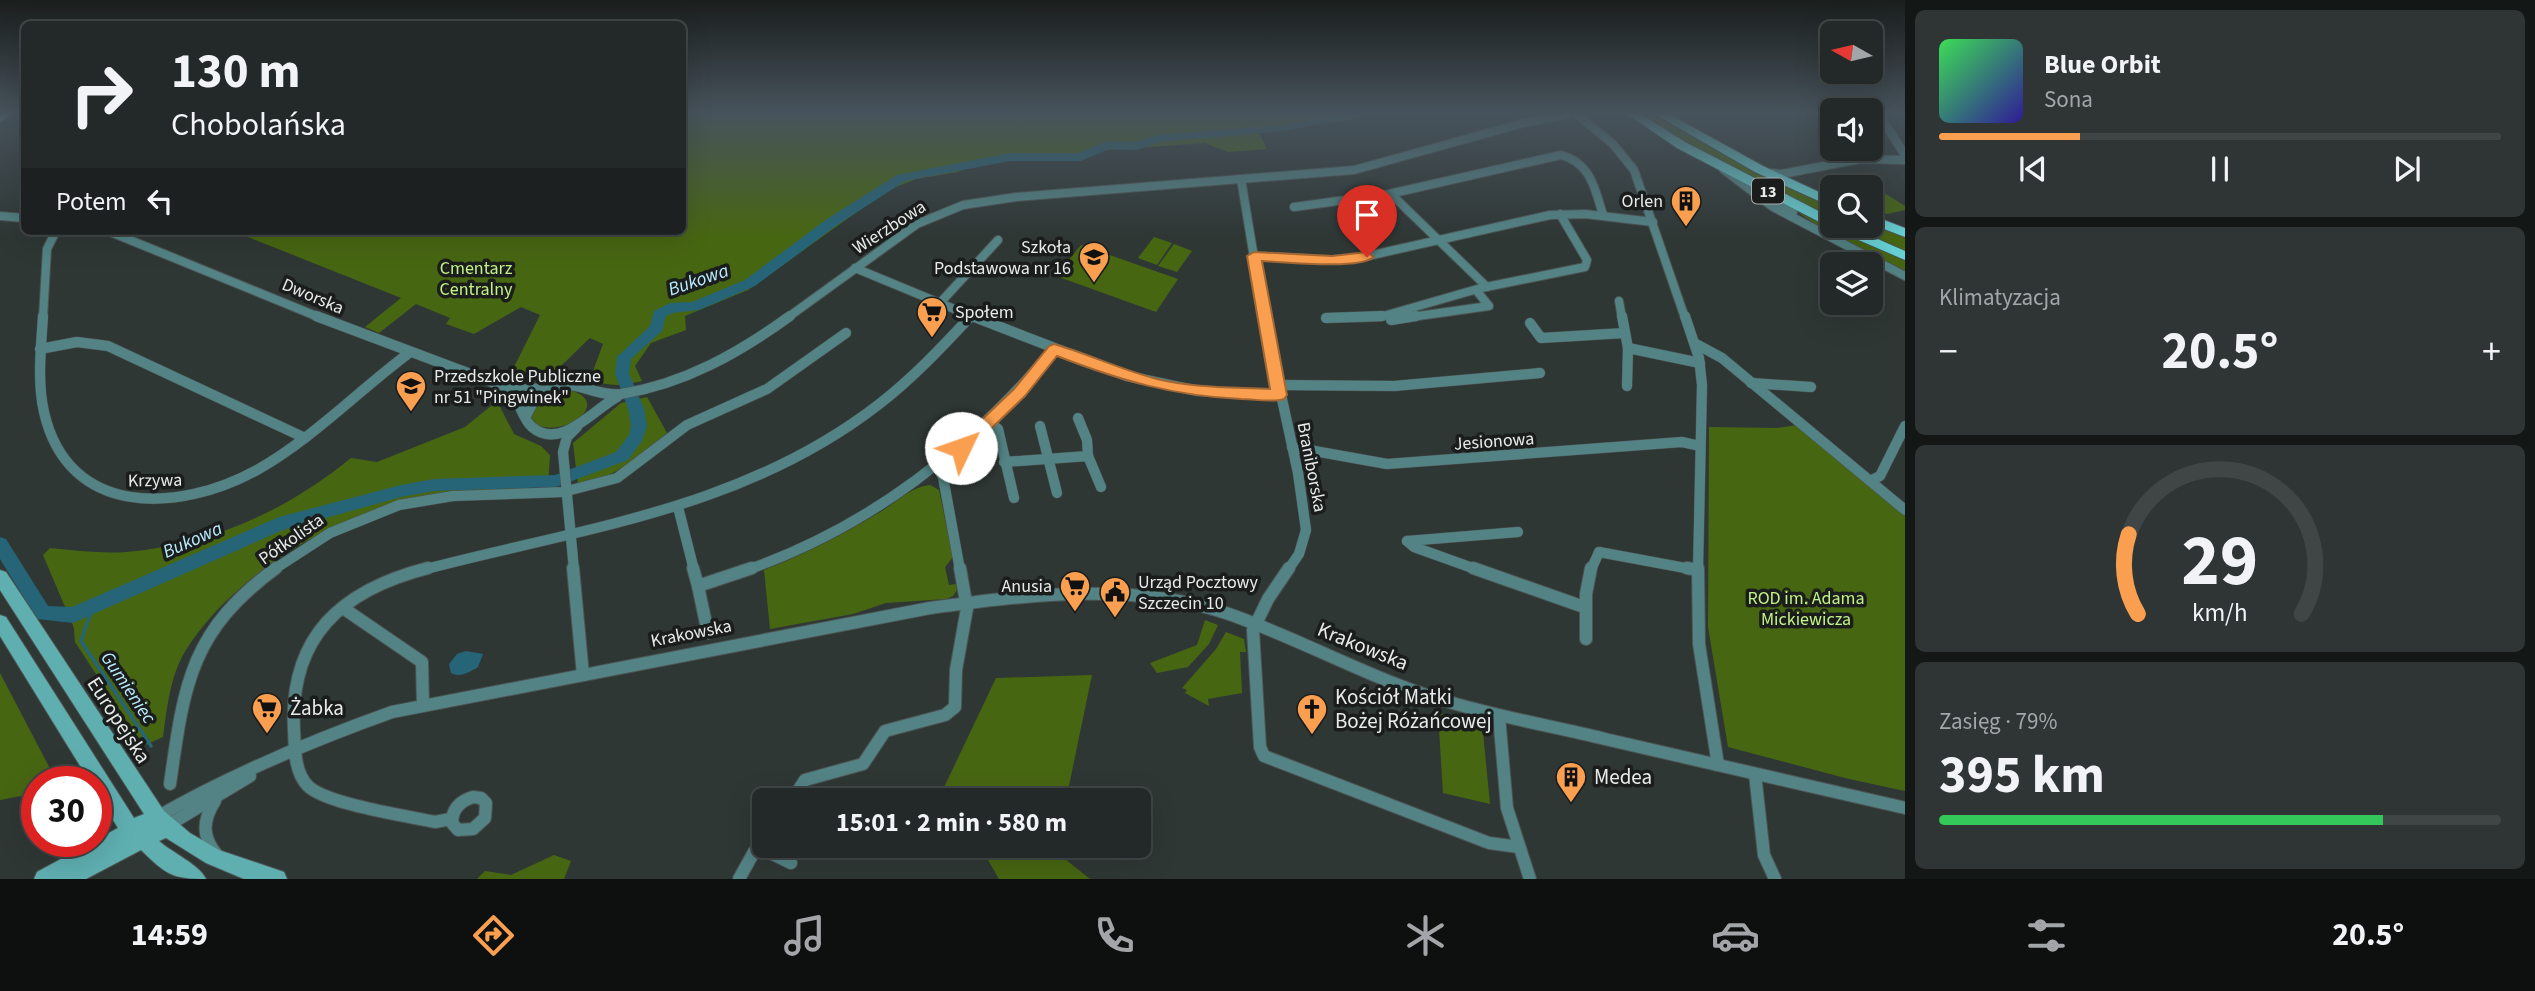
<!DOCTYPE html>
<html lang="pl">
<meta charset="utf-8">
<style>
body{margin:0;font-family:"Source Sans 3",sans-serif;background:#2f3534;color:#f1f3f6;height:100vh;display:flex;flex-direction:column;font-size:26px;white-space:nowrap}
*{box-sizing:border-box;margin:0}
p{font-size:23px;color:#a3a6a8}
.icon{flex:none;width:38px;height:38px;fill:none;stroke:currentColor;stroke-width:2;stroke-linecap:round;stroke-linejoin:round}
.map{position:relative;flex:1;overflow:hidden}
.sheet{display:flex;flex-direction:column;gap:10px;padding:10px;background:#131716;width:630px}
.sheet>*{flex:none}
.hud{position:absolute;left:21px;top:21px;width:665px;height:214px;border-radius:10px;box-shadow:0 7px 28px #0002,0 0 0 2px #404545;background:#232928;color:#f1f3f6;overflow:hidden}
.needle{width:46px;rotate:278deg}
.tools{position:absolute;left:1820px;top:21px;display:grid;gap:14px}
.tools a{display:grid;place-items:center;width:63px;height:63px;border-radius:10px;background:#232928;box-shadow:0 7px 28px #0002,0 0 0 2px #404545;font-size:35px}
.speed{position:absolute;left:21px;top:766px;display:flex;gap:14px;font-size:35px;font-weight:700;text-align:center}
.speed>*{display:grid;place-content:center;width:91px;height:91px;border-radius:50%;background:#232928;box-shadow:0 7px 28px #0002,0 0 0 2px #404545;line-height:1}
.speed .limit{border:10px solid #d22;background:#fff;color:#111}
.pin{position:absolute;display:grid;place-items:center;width:60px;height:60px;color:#fff;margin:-72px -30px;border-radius:50% 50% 50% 0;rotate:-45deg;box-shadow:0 0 7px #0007}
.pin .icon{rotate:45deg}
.me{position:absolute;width:77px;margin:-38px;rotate:48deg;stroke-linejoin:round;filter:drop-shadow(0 0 5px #0008)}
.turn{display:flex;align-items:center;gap:24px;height:147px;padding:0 35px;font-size:32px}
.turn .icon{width:91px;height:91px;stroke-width:2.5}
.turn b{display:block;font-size:49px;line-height:60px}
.then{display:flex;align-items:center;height:66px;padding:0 35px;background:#0003;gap:14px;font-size:26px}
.big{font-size:52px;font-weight:700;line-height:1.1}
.sheet .widget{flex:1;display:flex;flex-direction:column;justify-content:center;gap:10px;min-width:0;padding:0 24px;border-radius:10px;background:#2f3534}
.sheet .dial{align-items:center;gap:0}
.dial svg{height:182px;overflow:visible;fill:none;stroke:#404545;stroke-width:7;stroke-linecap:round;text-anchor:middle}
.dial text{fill:#f1f3f6;stroke:none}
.song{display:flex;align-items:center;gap:21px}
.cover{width:84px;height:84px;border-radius:10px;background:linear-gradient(135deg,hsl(130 70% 55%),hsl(250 70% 35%))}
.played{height:7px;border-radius:4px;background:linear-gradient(90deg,#fa9f4f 25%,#404545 25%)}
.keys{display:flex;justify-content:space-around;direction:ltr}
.heat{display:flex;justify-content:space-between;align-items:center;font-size:38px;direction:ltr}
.charge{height:10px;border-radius:5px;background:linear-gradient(90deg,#34c759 79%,#404545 0)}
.trip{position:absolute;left:752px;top:788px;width:399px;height:70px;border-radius:10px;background:#232928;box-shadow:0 7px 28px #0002,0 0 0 2px #404545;font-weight:700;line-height:70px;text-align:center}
.menu{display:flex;height:112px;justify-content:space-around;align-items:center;background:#0e1010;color:#a3a6a8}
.menu .icon{width:49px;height:49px}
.menu .current{color:#fa9f4f}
.menu b{font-size:32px;color:#f1f3f6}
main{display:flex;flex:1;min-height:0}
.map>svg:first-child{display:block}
.green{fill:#476612}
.water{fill:#266477}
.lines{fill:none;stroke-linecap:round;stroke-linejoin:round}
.stream{stroke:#266477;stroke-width:3.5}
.river{fill:#266477;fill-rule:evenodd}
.street-far2-casing{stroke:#4c5452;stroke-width:10}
.street-far1-casing{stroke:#4c5452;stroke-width:11}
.street-casing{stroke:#4c5452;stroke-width:14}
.secondary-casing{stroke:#4c5452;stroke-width:2}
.primary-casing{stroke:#4c5452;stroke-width:2}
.street-far2{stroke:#538385;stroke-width:8}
.street-far1{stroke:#538385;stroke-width:10}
.street{stroke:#538385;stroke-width:12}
.secondary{fill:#5fafb1;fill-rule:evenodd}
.primary{fill:#67d1d4;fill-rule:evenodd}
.route{fill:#fa9f4f;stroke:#a26733;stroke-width:2}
.labels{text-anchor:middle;stroke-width:7;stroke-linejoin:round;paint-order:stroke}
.shield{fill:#1a1d1c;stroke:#a9adac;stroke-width:2}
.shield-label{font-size:16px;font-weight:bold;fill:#e6ebea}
.poi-label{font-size:18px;fill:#e6ebea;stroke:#1a1d1c;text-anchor:end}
.street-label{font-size:18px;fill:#e6ebea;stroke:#1a1d1c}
.park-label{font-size:18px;fill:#c2f285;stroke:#1a1d1c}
.water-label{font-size:19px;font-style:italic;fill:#b9edff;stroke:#1a1d1c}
.near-street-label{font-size:21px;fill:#e6ebea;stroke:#1a1d1c}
.near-poi-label{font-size:21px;fill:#e6ebea;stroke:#1a1d1c;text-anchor:start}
</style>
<main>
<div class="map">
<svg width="1905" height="879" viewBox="0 0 1905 879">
<rect width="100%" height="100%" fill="#2f3735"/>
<!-- green -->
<g class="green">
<path d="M683 113H1365L1358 119 1259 132 1267 149 1228 152 1205 143 1093 151 1079 156 1058 158 1010 157 976 162 958 172 916 179 886 191 748 290 685 316 686 330 651 343 635 366 642 381C622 386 609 387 590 379L603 344 590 338C565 360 546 391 508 379L540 315 521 307 474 334 446 324 450 318 416 304 379 333 365 327 401 298 233 231H682Z"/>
<path d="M1635 113H1651L1723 154 1832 206V221L1688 147Z"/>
<path d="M1735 177 1830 225 1905 259V273L1835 238 1782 201 1762 194Z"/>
<path d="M1878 189 1905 206V210L1887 214 1871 207V190Z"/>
<path d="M1871 222 1905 236V254L1842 226H1871Z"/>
<path d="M1154 237 1172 243 1157 265 1138 258Z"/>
<path d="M1174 244 1192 251 1177 272 1158 266Z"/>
<path d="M1081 245 1178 279 1156 312 1056 276Z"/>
<path d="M560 388C618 397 570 438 537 425L530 415 534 402Z"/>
<path d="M647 397 667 433C636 458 618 477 578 485L573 443 621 403Z"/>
<path d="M497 401 514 434 541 446 550 455 548 486C501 490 452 490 406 501 326 520 230 579 186 650 170 675 167 709 163 737L143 746 75 642 74 628 43 555 50 548C75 550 101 554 126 552 211 545 286 511 351 458L377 462 465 427Z"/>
<path d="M1798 425 1905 515V791L1849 779 1728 747 1708 627 1709 427 1777 428Z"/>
<path d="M930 485 939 490 953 557 945 567 949 585 956 584 957 590 953 596 946 599 886 603 853 614 770 629 764 570C804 555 845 533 882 511 898 501 911 487 930 485Z"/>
<path d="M1205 620 1218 625 1209 644 1188 667 1157 673 1150 663 1197 645Z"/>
<path d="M1226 632 1244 639 1246 652H1240L1242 693 1208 699 1209 706 1185 693 1187 690 1182 688 1216 649Z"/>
<path d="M0 673 57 782H37V793L0 800Z"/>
<path d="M1092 675 1066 800H938L996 678Z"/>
<path d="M1438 713 1482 722 1490 804 1443 793Z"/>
<path d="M961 845H1056L1055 851 1090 879H999L988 860Z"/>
<path d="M554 855 571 861 564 879H477L485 871 511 875Z"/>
</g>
<!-- water -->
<path class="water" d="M466 651 483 654 478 667C470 672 460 678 451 673L449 664 457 654Z"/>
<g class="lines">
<!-- stream -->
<path class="stream" d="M93 606 81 641 151 746"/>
<!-- river -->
<path class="river" d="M1344 113H1357L1349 119 1284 131 1159 142 1136 150 1109 149 1081 161H1010L905 181 837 225 755 286 699 310 673 313 666 316 662 331 631 359 629 374 644 408 647 426 642 441 628 460 556 487 434 491 401 497 283 530 73 623 37 619 0 559V537L6 539 48 606 72 607 279 517 401 485 434 479 555 475 616 452 629 435 631 426 628 408 615 374 617 357 650 326 654 311 670 303 692 302 745 280 827 219 897 175 1010 153H1079L1107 141 1135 142 1158 135 1284 125Z"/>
<!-- street-far2 casing -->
<g class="street-far2-casing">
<g id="street-far2">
<path d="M1575 113 1613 144 1634 170 1685 318"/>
<path d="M1878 113 1905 155"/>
<path d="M1723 169 1773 207 1905 276"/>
<path d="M1770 173 1782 174 1860 159 1905 160"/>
<path d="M1241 179 1264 318"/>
<path d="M1391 194 1487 287"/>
<path d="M1760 196 1775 200 1793 212"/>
<path d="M1294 207 1389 194 1561 155C1591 163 1595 189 1603 215"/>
<path d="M0 216 24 218"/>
<path d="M108 231 321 318"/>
<path d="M1254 256 1332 260 1359 258 1550 215 1585 214 1653 222"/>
<path d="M855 268 976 318"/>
<path d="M1619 301 1622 318"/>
<path d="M939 304 998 240"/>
<path d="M43 318 47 249 56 231"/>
<path d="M787 318 917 224 963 205 1016 197 1354 170 1520 124 1570 113"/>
<path d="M1326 318 1380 317 1481 288 1585 267 1587 260 1560 214"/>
<path d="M1404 318 1489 306 1476 290"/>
</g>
</g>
<!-- street-far1 casing -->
<g class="street-far1-casing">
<g id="street-far1">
<path d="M43 316C41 348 37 381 44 412 68 518 179 513 257 470 312 439 358 391 409 353"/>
<path d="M316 316 513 390 545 388"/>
<path d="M972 316 1127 376 1198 391 1279 395"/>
<path d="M1264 316 1298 473 1306 530 1299 554 1288 570"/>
<path d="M1622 316 1628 348 1627 386"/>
<path d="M1685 316 1699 358 1702 385 1698 570"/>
<path d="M1326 318 1382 316"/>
<path d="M1391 320 1416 316"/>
<path d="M1530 323 1541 338 1625 333"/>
<path d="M1696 344 1722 358 1905 510"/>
<path d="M1628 348 1700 363"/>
<path d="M40 349 77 342 108 346 305 438"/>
<path d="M1751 383 1811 387"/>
<path d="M1277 385 1394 386 1540 373"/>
<path d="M509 390C520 400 521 417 532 427 560 451 593 410 617 397"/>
<path d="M526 416C533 401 538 393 554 387 575 379 596 397 621 394 684 384 739 353 790 316"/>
<path d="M1078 418 1087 440 1088 456"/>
<path d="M990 423 998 429 1014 498"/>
<path d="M1040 426 1057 493"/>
<path d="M1292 447 1387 464 1682 442 1700 446"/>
<path d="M1004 462 1088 456 1101 487"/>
<path d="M938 468 943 477 960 570"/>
<path d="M1870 481 1880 476 1905 426"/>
<path d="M678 507 694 570"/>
<path d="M1407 541 1414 547 1478 570"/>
<path d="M1407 541 1518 532"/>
<path d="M273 570 330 533 399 505 453 496 563 492 617 478 687 425 767 389 846 333"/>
<path d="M422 570C581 528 742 510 878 405 912 379 941 348 970 317"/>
<path d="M574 570 563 452 567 437 577 427"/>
<path d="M747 570C872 526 969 449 1054 349"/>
<path d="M1591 570 1599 552 1696 570"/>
</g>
</g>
<!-- street casing -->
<g class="street-casing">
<g id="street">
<path d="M428 568C342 590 289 636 294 730 295 748 294 772 308 786 326 804 407 816 435 822L451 819"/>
<path d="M573 568 583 675"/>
<path d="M693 568 698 586"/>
<path d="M1289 568 1268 599 1253 630 1260 747 1264 756 1489 843 1519 847"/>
<path d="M1473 568 1584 607"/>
<path d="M1687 568 1698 570"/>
<path d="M1698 568 1699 644 1718 765"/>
<path d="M343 608 422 662 423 705"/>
<path d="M708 633 698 586 752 568"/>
<path d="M1586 639V594L1591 568"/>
<path d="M1499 716 1507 808 1530 879"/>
<path d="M1755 774 1764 855 1775 879"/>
<path d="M170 784C184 685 190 631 276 568"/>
<path d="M473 797 481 798 486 803 485 818 473 829 458 830 452 823C452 809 460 801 473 797Z"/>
<path d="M792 800 805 780 863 764 885 731 945 715 955 707 956 670 967 608 960 568"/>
<path d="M215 801C202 821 202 837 217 855"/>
<path d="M157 817C232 774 311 741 392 712L930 608C1027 595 1135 581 1229 614 1306 641 1377 683 1456 704 1505 718 1556 727 1605 739 1705 762 1805 785 1905 808"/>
<path d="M167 826 250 776"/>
<path d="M758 847 791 863"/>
<path d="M739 879 754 852 765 840"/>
</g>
</g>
<!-- secondary casing -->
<g class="secondary-casing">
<path id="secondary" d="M0 570 6 572 164 811 190 833 219 850 284 872 287 879H244L206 863 166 838 159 841C171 852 200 865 206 879 171 879 166 874 141 850L86 879H34L37 872 118 828 96 792V782H90L0 636V615L6 617 134 818 144 814 0 590Z"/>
</g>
<!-- primary casing -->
<g class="primary-casing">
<g id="primary">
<path d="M13 113 0 122V113Z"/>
<path d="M1626 113H1639L1685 142 1832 218V226H1848L1905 251V260L1833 229 1677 148Z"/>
<path d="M1653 113H1667L1763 166 1832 198V207L1755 172Z"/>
<path d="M1871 215 1905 228V237L1871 224Z"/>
</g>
</g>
<!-- street-far2 -->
<use href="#street-far2" class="street-far2"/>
<!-- street-far1 -->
<use href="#street-far1" class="street-far1"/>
<!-- street -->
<use href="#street" class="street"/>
<!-- secondary -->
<use href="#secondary" class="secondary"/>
<!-- primary -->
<use href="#primary" class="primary"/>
</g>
<!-- sky -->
<linearGradient id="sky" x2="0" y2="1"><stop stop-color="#1a1e1d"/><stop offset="0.48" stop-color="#47535c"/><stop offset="1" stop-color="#47535c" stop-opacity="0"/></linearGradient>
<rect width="1905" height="236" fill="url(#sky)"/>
<!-- route -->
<path class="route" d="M1254 252 1332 256 1367 252 1374 257C1359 270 1284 262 1262 261L1287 395 1284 399C1271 403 1255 399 1241 399 1173 396 1119 380 1057 356L1025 396 967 452H956L953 448 956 444 1014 389 1049 346 1054 344C1089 354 1121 370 1157 379 1194 388 1233 387 1270 389L1247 256Z"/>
<!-- icons -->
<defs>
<g id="building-pin" transform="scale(1.575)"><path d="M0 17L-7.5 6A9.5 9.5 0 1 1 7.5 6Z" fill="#fa9f4f" stroke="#1a1d1c"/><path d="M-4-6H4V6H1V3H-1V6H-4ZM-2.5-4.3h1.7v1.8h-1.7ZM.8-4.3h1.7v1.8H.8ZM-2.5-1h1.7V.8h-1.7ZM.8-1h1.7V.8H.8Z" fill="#111"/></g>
<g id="school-pin" transform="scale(1.575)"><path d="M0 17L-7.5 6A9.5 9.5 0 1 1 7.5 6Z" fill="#fa9f4f" stroke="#1a1d1c"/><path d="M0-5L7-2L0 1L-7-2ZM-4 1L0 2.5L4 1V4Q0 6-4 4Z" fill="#111"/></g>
<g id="supermarket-pin" transform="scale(1.575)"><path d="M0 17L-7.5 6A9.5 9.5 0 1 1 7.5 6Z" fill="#fa9f4f" stroke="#1a1d1c"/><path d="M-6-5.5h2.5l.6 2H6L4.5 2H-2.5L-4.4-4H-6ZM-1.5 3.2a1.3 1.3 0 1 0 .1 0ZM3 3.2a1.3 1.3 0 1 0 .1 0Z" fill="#111"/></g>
<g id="civic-pin" transform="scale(1.575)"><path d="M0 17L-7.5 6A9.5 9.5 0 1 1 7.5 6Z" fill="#fa9f4f" stroke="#1a1d1c"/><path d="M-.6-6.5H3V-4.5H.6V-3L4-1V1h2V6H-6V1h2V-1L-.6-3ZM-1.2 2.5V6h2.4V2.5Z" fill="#111"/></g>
<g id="church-pin" transform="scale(1.575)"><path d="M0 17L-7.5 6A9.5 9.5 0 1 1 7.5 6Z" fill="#fa9f4f" stroke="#1a1d1c"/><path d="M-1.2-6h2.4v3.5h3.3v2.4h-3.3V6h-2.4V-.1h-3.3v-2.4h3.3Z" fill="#111"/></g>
</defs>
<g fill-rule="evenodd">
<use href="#building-pin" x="1686" y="201"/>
<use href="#school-pin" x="1094" y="257"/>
<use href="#supermarket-pin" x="932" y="312"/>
<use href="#school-pin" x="411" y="386"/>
<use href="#supermarket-pin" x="1075" y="586"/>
<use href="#civic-pin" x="1115" y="592"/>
<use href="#supermarket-pin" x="267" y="708"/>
<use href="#church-pin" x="1312" y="709"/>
<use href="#building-pin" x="1571" y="777"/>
</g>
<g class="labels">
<!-- shield labels -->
<rect class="shield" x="1752" y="178.5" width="32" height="25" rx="5"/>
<g class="shield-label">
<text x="1768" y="197">13</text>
</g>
<!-- poi labels -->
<g class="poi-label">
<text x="1663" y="207">Orlen</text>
<text x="1071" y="253">Szkoła<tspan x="1071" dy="21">Podstawowa nr 16</tspan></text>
<text x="955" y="318" text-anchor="start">Społem</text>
<text x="434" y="382" text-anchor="start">Przedszkole Publiczne<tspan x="434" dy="21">nr 51 "Pingwinek"</tspan></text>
<text x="1138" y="588" text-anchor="start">Urząd Pocztowy<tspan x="1138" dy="21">Szczecin 10</tspan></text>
<text x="1052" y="592">Anusia</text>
</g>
<!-- street labels -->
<g class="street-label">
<text transform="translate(889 227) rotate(-33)" y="6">Wierzbowa</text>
<text transform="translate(313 296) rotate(23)" y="6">Dworska</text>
<text transform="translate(1494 441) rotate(-4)" y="6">Jesionowa</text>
<text transform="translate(1312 467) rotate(79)" y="6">Braniborska</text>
<text transform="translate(155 480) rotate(-1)" y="6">Krzywa</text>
<text transform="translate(291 539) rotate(-35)" y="6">Półkolista</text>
<text transform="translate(691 633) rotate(-11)" y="6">Krakowska</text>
</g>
<!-- park labels -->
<g class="park-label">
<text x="476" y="274">Cmentarz<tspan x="476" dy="21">Centralny</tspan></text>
<text x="1806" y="604">ROD im. Adama<tspan x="1806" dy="21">Mickiewicza</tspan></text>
</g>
<!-- water labels -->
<g class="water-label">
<text transform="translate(698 279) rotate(-19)" y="7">Bukowa</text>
<text transform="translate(192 539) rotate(-24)" y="7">Bukowa</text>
<text transform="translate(129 687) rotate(56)" y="7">Gumieniec</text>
</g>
<!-- near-street labels -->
<g class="near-street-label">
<text transform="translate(1363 646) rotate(22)" y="7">Krakowska</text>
<text transform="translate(119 720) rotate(57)" y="7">Europejska</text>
</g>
<!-- near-poi labels -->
<g class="near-poi-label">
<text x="1335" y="704">Kościół Matki<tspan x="1335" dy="24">Bożej Różańcowej</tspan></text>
<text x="290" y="715">Żabka</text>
<text x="1594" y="784">Medea</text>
</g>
</g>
</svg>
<div class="tools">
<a><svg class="needle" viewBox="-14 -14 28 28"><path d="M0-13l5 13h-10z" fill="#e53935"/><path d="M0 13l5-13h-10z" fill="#a3a6a8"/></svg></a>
<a><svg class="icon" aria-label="sound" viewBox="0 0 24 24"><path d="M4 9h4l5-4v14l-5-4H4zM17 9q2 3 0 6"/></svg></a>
<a><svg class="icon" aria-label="search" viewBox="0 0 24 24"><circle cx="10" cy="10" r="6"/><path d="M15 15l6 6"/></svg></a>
<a><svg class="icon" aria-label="layers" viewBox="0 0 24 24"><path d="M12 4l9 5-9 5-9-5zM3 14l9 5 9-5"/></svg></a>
</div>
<div class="speed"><div class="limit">30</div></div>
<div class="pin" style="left:1367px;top:257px;background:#d93025"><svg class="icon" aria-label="arrive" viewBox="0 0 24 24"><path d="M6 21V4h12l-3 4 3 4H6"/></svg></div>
<svg class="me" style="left:961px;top:448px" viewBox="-20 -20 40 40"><circle r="19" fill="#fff"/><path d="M0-13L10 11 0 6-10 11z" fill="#fa9f4f"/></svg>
<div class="trip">15:01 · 2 min · 580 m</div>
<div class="hud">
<div class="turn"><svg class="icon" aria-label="right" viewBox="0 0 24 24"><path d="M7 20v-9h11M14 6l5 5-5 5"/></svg><div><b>130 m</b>Chobolańska</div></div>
<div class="then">Potem<svg class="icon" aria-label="left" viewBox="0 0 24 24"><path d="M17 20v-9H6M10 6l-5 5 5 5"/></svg></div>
</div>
</div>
<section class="sheet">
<div class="widget">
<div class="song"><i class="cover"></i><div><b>Blue Orbit</b><p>Sona</p></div></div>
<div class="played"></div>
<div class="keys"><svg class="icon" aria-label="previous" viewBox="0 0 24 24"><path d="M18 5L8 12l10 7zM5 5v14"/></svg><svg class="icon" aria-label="pause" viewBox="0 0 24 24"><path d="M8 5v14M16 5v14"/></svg><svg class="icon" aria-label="next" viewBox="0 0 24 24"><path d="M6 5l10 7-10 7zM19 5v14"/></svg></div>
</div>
<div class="widget"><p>Klimatyzacja</p>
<div class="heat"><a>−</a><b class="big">20.5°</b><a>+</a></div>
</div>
<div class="widget dial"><svg viewBox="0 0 100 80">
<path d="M14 69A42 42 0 1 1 86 69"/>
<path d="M14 69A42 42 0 0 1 10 34" stroke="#fa9f4f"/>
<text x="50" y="56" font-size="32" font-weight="700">29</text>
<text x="50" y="72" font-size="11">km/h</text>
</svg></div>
<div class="widget"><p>Zasięg · 79%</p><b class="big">395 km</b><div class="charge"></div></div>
</section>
</main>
<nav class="menu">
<b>14:59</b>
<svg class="icon current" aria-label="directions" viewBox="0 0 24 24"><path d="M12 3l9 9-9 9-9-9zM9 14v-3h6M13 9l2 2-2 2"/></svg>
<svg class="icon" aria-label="music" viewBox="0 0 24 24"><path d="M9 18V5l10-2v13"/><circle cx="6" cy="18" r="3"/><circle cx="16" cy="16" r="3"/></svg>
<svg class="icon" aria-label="phone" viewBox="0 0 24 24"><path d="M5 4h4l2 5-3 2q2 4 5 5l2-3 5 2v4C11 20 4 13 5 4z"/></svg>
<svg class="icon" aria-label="climate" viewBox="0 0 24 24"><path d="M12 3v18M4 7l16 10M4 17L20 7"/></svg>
<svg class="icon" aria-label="car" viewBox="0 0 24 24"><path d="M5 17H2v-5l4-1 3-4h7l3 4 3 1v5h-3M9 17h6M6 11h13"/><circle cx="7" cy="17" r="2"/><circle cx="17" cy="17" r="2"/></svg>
<svg class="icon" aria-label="filters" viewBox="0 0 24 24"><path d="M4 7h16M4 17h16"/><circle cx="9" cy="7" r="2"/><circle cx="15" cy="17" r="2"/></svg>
<b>20.5°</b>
</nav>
